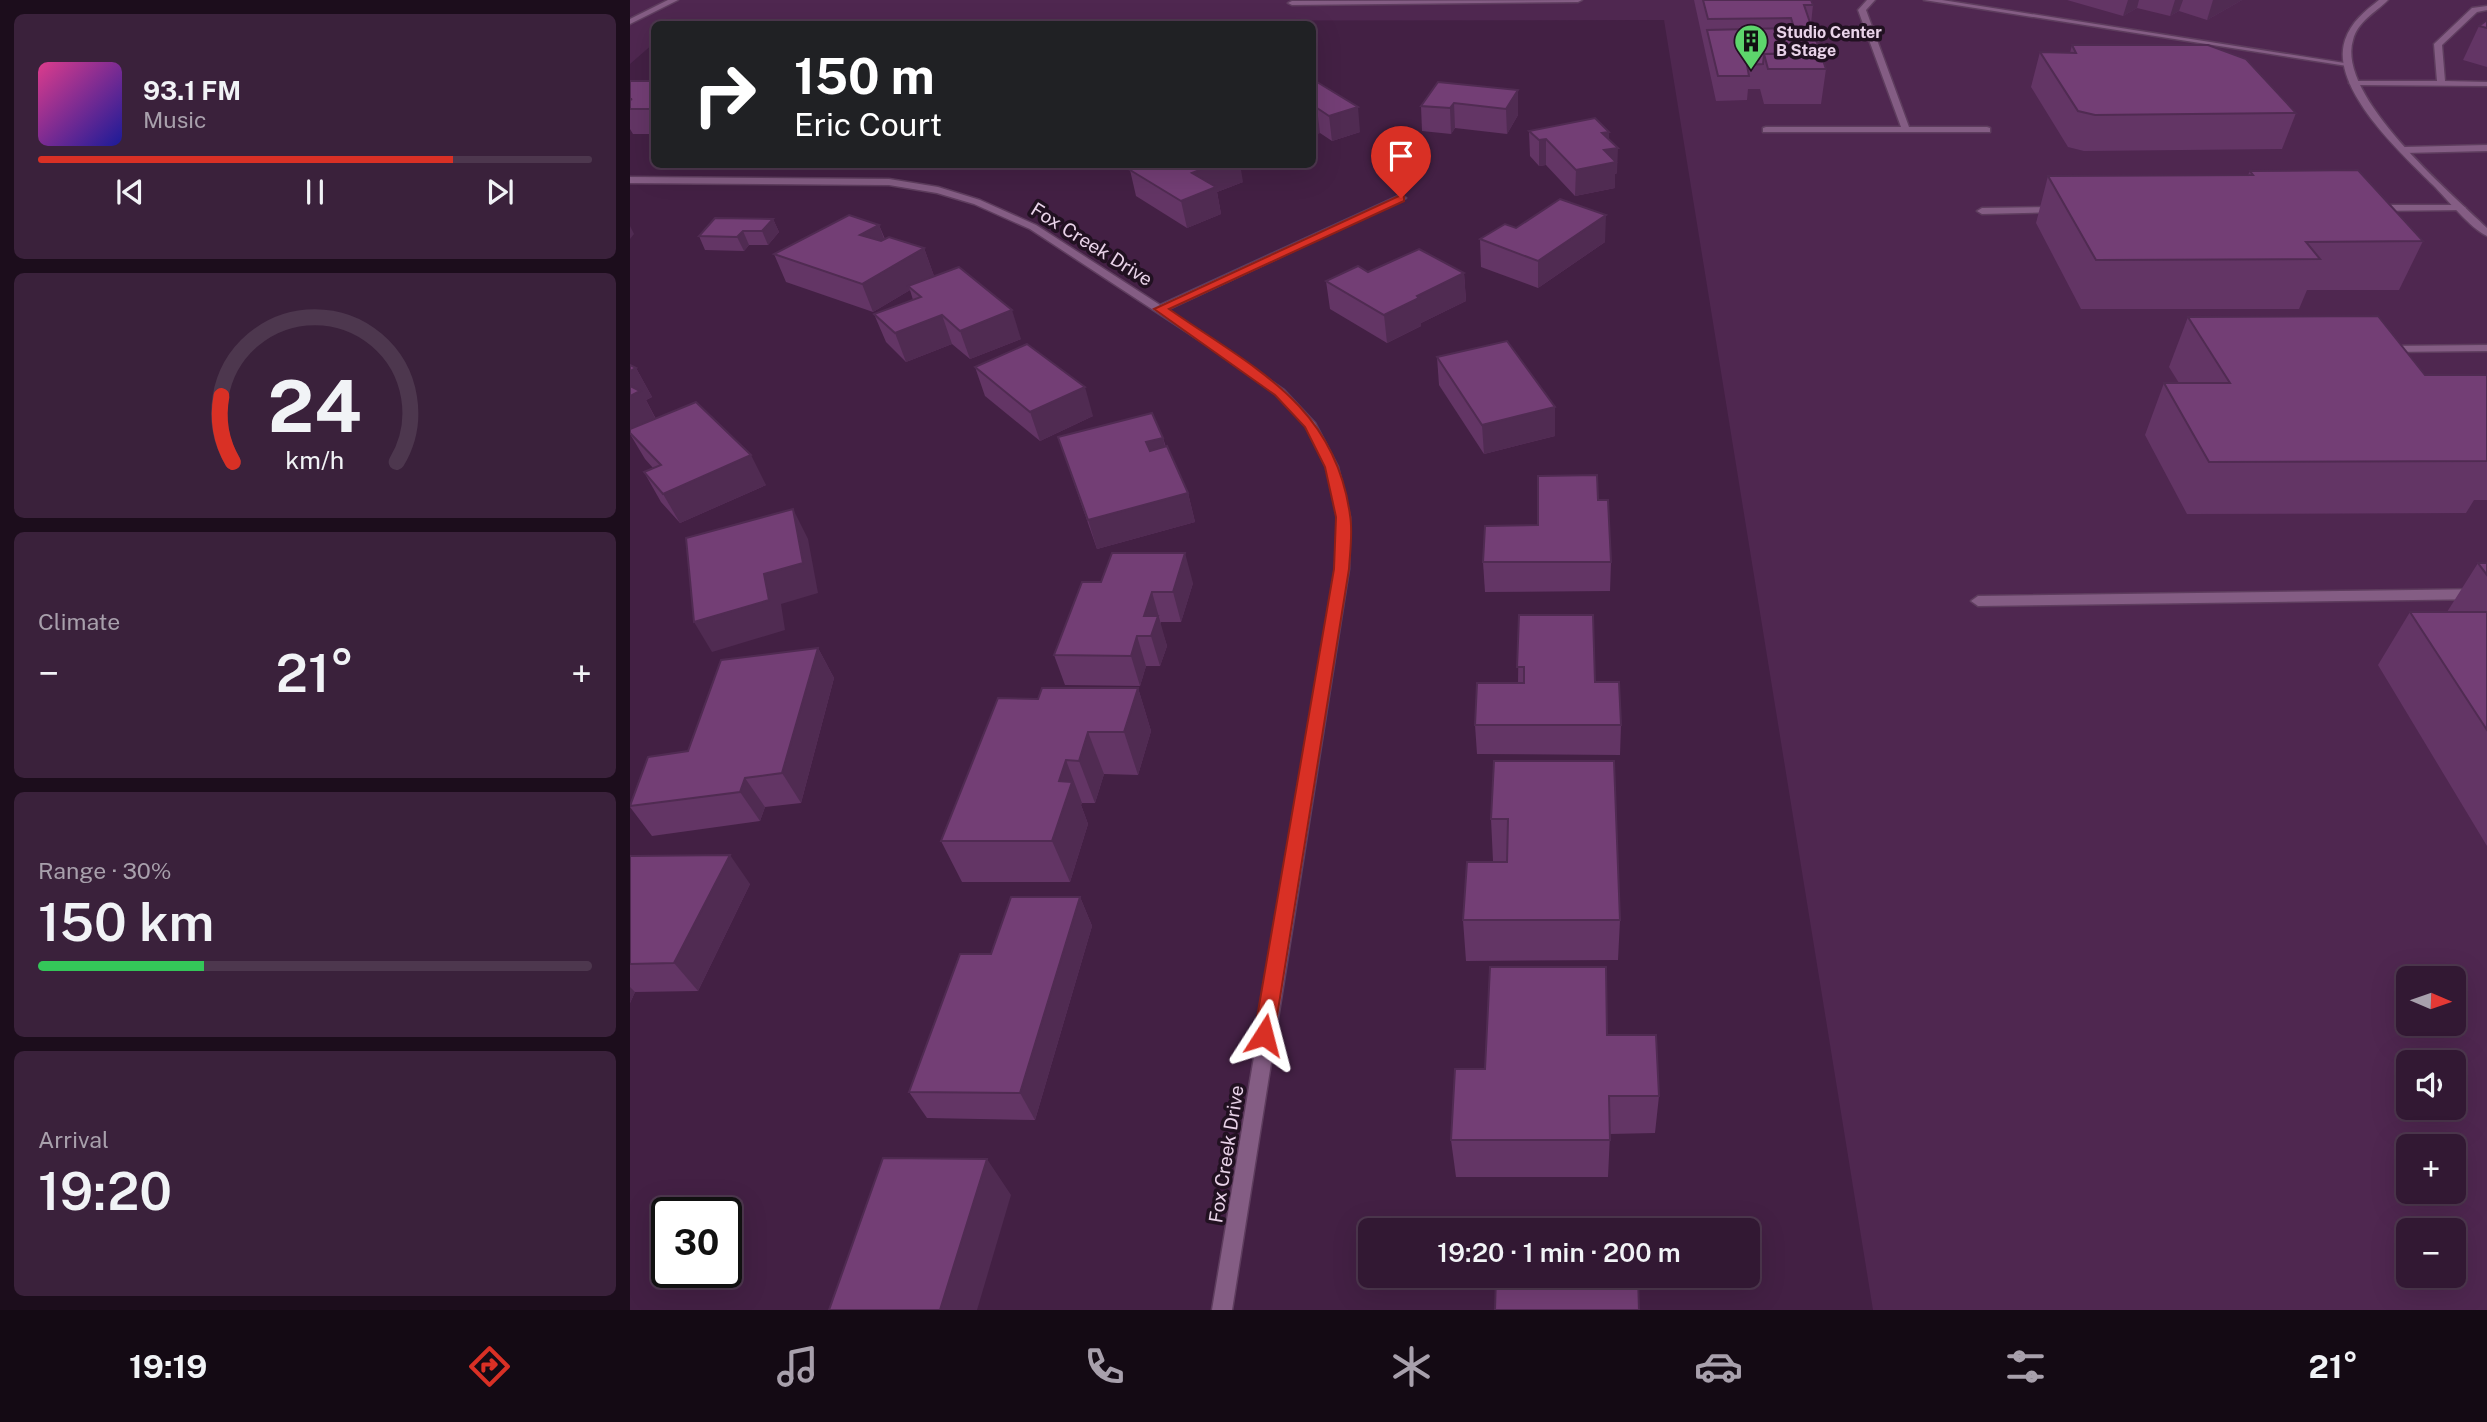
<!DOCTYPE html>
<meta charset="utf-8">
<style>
body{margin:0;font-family:"Public Sans",sans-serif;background:#3a213b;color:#f1f3f6;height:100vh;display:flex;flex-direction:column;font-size:26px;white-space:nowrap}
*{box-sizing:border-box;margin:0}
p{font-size:23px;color:#a8a0ac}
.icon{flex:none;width:38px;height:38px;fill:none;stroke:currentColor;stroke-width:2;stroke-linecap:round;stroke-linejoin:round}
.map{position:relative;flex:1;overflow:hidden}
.drawer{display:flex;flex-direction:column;gap:14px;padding:14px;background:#1c0d1c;width:630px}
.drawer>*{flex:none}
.banner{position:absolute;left:21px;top:21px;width:665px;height:147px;border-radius:10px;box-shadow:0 7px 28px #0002,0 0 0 2px #4d374e;background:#202124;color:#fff;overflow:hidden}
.needle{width:46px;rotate:92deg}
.fabs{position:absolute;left:1766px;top:966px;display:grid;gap:14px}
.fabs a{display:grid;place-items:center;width:70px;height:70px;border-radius:10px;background:#321833;box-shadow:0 7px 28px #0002,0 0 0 2px #4d374e;font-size:35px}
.speed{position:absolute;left:21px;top:1197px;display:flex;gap:14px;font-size:35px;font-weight:700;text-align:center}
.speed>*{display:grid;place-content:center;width:91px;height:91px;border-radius:50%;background:#321833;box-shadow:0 7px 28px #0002,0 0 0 2px #4d374e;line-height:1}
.speed .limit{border:4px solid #111;border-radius:10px;background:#fff;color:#111}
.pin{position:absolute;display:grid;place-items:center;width:60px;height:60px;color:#fff;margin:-72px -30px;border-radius:50% 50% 50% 0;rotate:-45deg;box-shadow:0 0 7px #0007}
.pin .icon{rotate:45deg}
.me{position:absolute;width:77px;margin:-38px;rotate:9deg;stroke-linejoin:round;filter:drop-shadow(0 0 5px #0008)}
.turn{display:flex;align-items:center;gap:24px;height:147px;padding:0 28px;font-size:32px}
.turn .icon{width:91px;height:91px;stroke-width:2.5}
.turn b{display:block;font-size:49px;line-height:60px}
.big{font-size:52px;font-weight:600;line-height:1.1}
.drawer .card{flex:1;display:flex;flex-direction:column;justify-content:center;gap:10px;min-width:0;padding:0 24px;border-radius:10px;background:#3a213b}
.drawer .dial{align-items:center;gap:0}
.dial svg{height:182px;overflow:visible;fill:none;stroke:#4d374e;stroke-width:7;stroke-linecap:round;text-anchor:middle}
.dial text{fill:#f1f3f6;stroke:none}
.song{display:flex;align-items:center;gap:21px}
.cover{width:84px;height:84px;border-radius:10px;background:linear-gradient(135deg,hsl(330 70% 55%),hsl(240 70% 35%))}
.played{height:7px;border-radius:4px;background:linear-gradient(90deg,#d93025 75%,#4d374e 75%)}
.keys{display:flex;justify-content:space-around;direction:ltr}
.heat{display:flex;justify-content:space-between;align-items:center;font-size:38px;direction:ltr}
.charge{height:10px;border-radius:5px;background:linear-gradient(90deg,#34c759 30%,#4d374e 0)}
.trip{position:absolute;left:728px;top:1218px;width:402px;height:70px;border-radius:10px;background:#321833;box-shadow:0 7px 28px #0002,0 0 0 2px #4d374e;font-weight:600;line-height:70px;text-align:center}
.tabs{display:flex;height:112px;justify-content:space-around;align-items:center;background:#140a14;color:#a8a0ac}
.tabs .icon{width:49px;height:49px}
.tabs .active{color:#d93025}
.tabs b{font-size:32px;color:#f1f3f6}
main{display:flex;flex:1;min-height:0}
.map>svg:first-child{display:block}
.built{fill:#4f2750;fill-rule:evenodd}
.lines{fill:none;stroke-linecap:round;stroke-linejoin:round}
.lane-casing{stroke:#5e3d5e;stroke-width:3}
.street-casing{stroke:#5e3d5e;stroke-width:3}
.lane{fill:#845d84;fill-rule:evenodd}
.street{fill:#845d84;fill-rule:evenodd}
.wall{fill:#633565}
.shaded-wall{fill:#502b52}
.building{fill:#733e75;stroke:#502b52;stroke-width:2}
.route{fill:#d93025;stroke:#8d1f18;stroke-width:2}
.labels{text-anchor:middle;stroke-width:7;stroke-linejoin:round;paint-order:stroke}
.far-poi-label{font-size:16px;font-weight:bold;fill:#e9d3e9;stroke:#211121;text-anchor:start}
.street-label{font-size:19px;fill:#e9d3e9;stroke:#211121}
</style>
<main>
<section class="drawer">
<div class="card">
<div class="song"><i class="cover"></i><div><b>93.1 FM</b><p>Music</p></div></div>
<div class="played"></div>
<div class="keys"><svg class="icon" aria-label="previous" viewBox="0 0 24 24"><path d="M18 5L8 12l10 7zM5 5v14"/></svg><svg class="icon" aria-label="pause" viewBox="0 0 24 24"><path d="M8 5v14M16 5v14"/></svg><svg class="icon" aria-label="next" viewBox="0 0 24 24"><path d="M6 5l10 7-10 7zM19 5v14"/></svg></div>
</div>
<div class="card dial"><svg viewBox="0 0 100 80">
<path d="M14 69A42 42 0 1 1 86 69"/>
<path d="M14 69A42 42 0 0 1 9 40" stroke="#d93025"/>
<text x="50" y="56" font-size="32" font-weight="700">24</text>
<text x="50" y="72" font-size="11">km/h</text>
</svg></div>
<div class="card"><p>Climate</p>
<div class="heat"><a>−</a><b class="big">21°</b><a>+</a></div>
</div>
<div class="card"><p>Range · 30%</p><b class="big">150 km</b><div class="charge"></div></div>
<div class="card"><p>Arrival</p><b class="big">19:20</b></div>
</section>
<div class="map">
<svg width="1857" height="1310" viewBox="0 0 1857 1310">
<rect width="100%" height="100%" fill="#432044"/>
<!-- built -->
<path class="built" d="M0 0H1857V1310H1243L1034 20 51 21 47 24H24V43L0 64ZM1778 978H1824V1024H1778ZM1778 1062H1824V1108H1778ZM1778 1146H1824V1192H1778ZM1778 1230H1824V1276H1778Z"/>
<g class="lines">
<!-- lane casing -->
<g class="lane-casing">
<g id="lane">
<path d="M38 0H48L0 24V19Z"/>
<path d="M952 0 948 2 662 5 658 3 662 1Z"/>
<path d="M1237 0H1245L1236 10 1279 127H1357L1360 128V132H1133V128L1136 127H1271L1228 10Z"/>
<path d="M1294 0H1312L1721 64 1717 66Z"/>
<path d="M1857 6V10L1847 12 1812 45 1815 81 1857 82V86L1723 85 1719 83 1723 81H1807L1804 44 1842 8Z"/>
<path d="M1857 145V151L1774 153 1770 150 1774 147Z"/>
<path d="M1831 205 1836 208 1834 210 1745 211 1740 208 1745 205Z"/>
<path d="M1427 207 1432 210 1430 212 1352 214 1347 211 1352 208Z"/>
<path d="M1857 345V351L1757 352 1752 349 1757 346Z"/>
<path d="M1857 589V599L1348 606 1341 601 1348 596Z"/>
</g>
</g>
<!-- street casing -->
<g class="street-casing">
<g id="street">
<path d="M1749 0H1758C1745 13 1728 21 1723 40 1706 96 1820 192 1857 228V236C1840 228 1817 199 1803 185 1772 154 1699 88 1715 40 1721 22 1735 11 1749 0Z"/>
<path d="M0 177 259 179 308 187 350 200 406 225 530 305 768 196 776 198 537 310 654 390 685 423 708 467 720 517 719 569 602 1310H582L705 569 708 517 696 467 676 426 646 394 595 357 400 229 344 204 307 193 259 185 0 183Z"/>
</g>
</g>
<!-- lane -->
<use href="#lane" class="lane"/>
<!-- street -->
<use href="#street" class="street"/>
</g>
<!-- wall -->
<g class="wall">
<path d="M1064 0H1181L1183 5 1181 24 1196 69 1191 104H1134L1130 89H1118L1117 100 1086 101Z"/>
<path d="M1437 0H1612L1577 20 1549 11 1540 16 1507 8 1493 16Z"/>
<path d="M1857 20V67L1833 60 1849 26Z"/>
<path d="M1442 45 1666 113 1652 149 1454 151 1438 147 1401 87 1410 52 1440 53Z"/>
<path d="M0 81H24V134H3L0 129Z"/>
<path d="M682 83 730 132 702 141 690 133 682 135Z"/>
<path d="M888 90V115L877 134 825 128 821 134 792 131 791 106Z"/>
<path d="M899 131 979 139 987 173 985 174V188L945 196 916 165 909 166 900 156Z"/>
<path d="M500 170 613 182 587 192 591 214 557 228 506 196Z"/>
<path d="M1620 171 1793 241 1769 290H1677L1669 309H1451L1406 223 1418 176 1618 175Z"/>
<path d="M143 219 149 232 138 245H119L114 251 75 250 69 236Z"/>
<path d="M249 225 255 239 294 248 304 276 391 339 340 359 322 344 276 362 256 342 244 314 283 300 280 290 243 312 156 282 144 254Z"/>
<path d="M886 228 975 242 908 288 851 267 850 239Z"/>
<path d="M738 272 834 273 836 301 791 323V326L757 343 700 309 696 281Z"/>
<path d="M1558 317 1795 375H1857V500H1844L1836 513 1557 514 1515 435 1534 383H1549L1539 367Z"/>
<path d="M807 357 925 407V436L854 454 809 385Z"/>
<path d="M0 365 6 368 22 397 16 400 26 419 136 485 50 523 31 502 14 472 23 468 15 459 0 434Z"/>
<path d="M345 367 463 416 410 441 355 396Z"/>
<path d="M428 437 533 438 536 447 558 493 565 522 467 549Z"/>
<path d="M968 500 981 562 980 591 855 592 853 562 908 525Z"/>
<path d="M1848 563H1857V846L1748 665 1780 612H1817Z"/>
<path d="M452 582 563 583 551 622H531L530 624 537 646 530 666H516L510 686 435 685 424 655Z"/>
<path d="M889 615 965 682 991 725 990 755 847 754 845 725 888 683Z"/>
<path d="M188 648 204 678 171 803 135 807 130 821 22 836 0 807 58 751Z"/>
<path d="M508 688 521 731 508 775 474 774 465 803H452L451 805 458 824 440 882H332L311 841 408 699Z"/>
<path d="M864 761 990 920 988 960 836 961 833 920 877 862V861H863L861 819Z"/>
<path d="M0 856 120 884 68 991 5 992 0 1003Z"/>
<path d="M450 897 462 926 405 1120 297 1118 279 1092 361 954Z"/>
<path d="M977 1035 1029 1096 1025 1133 980 1134 978 1177H826L821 1140 855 1069Z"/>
</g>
<!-- shaded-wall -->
<g class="shaded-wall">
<path d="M1498 0H1509L1507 8 1493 16Z"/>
<path d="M1545 0H1553L1549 11 1540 16Z"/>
<path d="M1583 0H1612L1577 20Z"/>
<path d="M888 90V115L877 134 876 109Z"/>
<path d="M824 103 825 128 821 134 820 108Z"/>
<path d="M728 107 730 132 702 141 699 116Z"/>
<path d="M687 108 690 133 682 135V109Z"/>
<path d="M979 132V149L988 148 987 173 985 174V188L945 196 946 170 972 133Z"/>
<path d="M916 139V165L909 166V140Z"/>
<path d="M585 164H610L613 182 587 192 591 214 557 228 551 201 562 173Z"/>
<path d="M976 215 975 242 908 288V261Z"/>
<path d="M143 219 149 232 138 245 132 231Z"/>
<path d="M249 225 259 252 230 235Z"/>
<path d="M0 226 4 234 0 239Z"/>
<path d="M113 231 119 245 114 251 107 237Z"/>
<path d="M294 248 304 276 278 286 280 290 243 312 232 284Z"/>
<path d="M834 273 836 301 791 323V326L757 343 754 315 787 296Z"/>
<path d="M382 310 391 339 340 359 330 331Z"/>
<path d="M312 315 322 344 276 362 265 333Z"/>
<path d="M6 368 22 397 16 400 26 420 0 433V371Z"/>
<path d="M455 387 463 416 410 441 400 412Z"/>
<path d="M925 407V436L854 454 852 425Z"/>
<path d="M533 438 540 467 523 471 516 442Z"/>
<path d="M121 455 136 485 50 523 33 494Z"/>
<path d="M558 493 565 522 467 549 458 520Z"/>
<path d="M163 509 178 539 188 593 151 604 155 630 82 652 64 622 134 574Z"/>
<path d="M555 553 563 583 551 622 543 592Z"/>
<path d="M522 592 537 646 530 666 521 636 514 616Z"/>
<path d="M507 636 516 666 510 686 501 656Z"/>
<path d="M188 648 204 678 171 803 152 773Z"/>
<path d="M508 688 521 731 508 775 494 732Z"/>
<path d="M458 732 474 774 465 803 449 761Z"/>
<path d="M436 760 452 803 451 805 458 824 440 882 422 841 429 781Z"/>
<path d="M115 778 135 807 130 821 110 792Z"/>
<path d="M100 855 120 884 68 991 44 963Z"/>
<path d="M450 897 462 926 405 1120 390 1093Z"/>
<path d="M0 987 5 992 0 1003Z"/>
<path d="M357 1159 381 1195 347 1310H310Z"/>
</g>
<!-- building -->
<g class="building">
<path d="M1073 0H1181L1183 5H1174L1196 69H1138L1134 54 1172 53 1161 18 1078 19Z"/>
<path d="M1857 20V28L1849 26Z"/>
<path d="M1160 28 1168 53 1134 54 1133 64 1117 65 1119 76H1088L1077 30Z"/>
<path d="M1442 45H1578L1616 59 1666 113 1465 115 1448 111 1410 52 1446 53Z"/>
<path d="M0 81H24V109H0V100L2 99H0Z"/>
<path d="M687 82 728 107 699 116 687 108 682 109V83Z"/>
<path d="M808 82 888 90 876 109 824 103 820 108 791 106Z"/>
<path d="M965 118 979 132 972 133 988 148 974 150 986 162 946 170 916 139 909 140 899 131Z"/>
<path d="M514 164H585L562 173 586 187 551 201 500 170Z"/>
<path d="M1728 170 1793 241 1676 242 1690 259 1466 260 1418 176 1623 175 1620 171Z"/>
<path d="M930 199 976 215 908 261 850 239 875 224 886 228Z"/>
<path d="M219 215 249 225 230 235 251 241 259 237 294 248 232 284 144 254Z"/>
<path d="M85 218 143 219 132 231H113L107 237 69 236Z"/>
<path d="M789 249 834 273 787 296 789 298 754 315 696 281 728 266 738 272Z"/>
<path d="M329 267 382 310 330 331 312 315 265 333 244 314 291 297 278 286Z"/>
<path d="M1748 316 1795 375H1857V461L1579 462 1534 383H1600L1558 317Z"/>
<path d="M877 341 925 407 852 425 807 357Z"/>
<path d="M397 344 455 387 400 412 345 367Z"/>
<path d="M0 365 6 368 0 371Z"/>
<path d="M0 386 10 391 0 396Z"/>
<path d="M66 402 121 455 33 494 14 472 31 465 0 433V429Z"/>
<path d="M522 413 533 438 516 442 520 451 537 446 558 493 458 520 428 437Z"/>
<path d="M967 475 968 500H978L981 562H853L855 526 908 525V476Z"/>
<path d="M163 509 173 563 134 574 139 600 64 622 56 538Z"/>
<path d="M482 553H555L543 592H522L514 616H528L521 636H507L501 656 424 655 452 582H471Z"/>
<path d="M1848 563H1857V575Z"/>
<path d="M1780 612H1857V730Z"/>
<path d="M889 615H963L965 682H989L991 725H845L847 683H894V667H887Z"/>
<path d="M188 648 152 773 115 778 110 792 0 806 18 757 58 751 91 660Z"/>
<path d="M412 688H508L494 732H458L449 761 436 760 429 781 442 782 422 841H311L368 698 408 699Z"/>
<path d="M864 761H984L990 920H833L837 862H877L878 819H861Z"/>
<path d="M100 855 44 963 0 964V856Z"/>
<path d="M381 897H450L390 1093 279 1092 330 954H361Z"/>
<path d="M860 967H976L977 1035H1026L1029 1096H979L980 1140H821L825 1069H855Z"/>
<path d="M253 1158 357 1159 310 1310H199Z"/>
<path d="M866 1276H1008L1009 1310H865Z"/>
</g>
<!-- route -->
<path class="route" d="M771 195 774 196V201L539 309C622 367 705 404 720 515 723 532 720 552 719 569L644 1035 641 1042 634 1045 627 1042 624 1035 704 569 706 517 695 467 675 427 645 395 524 309Z"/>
<!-- icons -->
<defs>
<g id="building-pin" transform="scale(1.75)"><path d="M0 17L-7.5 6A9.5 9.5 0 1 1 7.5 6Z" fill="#5dd56c" stroke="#211121"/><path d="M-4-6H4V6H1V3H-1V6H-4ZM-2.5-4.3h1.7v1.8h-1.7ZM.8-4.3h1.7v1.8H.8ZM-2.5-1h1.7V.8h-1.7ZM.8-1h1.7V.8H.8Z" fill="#111"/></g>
</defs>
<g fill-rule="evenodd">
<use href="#building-pin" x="1121" y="41"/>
</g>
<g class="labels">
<!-- far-poi labels -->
<g class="far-poi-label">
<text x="1146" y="38">Studio Center<tspan x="1146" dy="18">B Stage</tspan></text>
</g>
<!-- street labels -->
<g class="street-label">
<text transform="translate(462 244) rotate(32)" y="7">Fox Creek Drive</text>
<text transform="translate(596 1154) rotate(-81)" y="7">Fox Creek Drive</text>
</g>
</g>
</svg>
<div class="fabs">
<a><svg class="needle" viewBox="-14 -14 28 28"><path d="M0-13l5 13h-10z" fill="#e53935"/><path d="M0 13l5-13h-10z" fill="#a8a0ac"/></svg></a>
<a><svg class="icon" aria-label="sound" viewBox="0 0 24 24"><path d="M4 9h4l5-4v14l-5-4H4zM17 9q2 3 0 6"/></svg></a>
<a>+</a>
<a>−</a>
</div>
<div class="speed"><div class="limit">30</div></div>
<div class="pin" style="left:771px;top:198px;background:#d93025"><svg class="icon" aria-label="arrive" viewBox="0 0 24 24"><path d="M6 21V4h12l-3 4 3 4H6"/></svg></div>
<svg class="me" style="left:634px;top:1035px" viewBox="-20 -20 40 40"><path d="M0-17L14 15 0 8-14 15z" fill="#d93025" stroke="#fff" stroke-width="4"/></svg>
<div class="trip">19:20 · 1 min · 200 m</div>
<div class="banner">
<div class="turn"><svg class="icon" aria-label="right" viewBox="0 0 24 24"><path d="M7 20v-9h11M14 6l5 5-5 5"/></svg><div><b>150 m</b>Eric Court</div></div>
</div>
</div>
</main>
<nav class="tabs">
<b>19:19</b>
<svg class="icon active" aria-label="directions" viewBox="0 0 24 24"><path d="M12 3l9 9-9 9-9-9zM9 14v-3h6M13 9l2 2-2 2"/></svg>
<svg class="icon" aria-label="music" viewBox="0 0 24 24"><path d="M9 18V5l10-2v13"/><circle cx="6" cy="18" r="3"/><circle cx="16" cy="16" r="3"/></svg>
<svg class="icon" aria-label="phone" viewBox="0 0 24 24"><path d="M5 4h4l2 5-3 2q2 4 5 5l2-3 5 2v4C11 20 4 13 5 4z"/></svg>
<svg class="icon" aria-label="climate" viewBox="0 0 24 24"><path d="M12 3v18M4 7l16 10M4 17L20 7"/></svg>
<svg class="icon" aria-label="car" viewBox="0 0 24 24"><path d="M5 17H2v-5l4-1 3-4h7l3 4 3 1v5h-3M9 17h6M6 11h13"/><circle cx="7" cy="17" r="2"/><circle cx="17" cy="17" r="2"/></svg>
<svg class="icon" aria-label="filters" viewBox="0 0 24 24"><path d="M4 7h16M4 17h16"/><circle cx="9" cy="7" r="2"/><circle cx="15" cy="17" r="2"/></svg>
<b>21°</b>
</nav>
